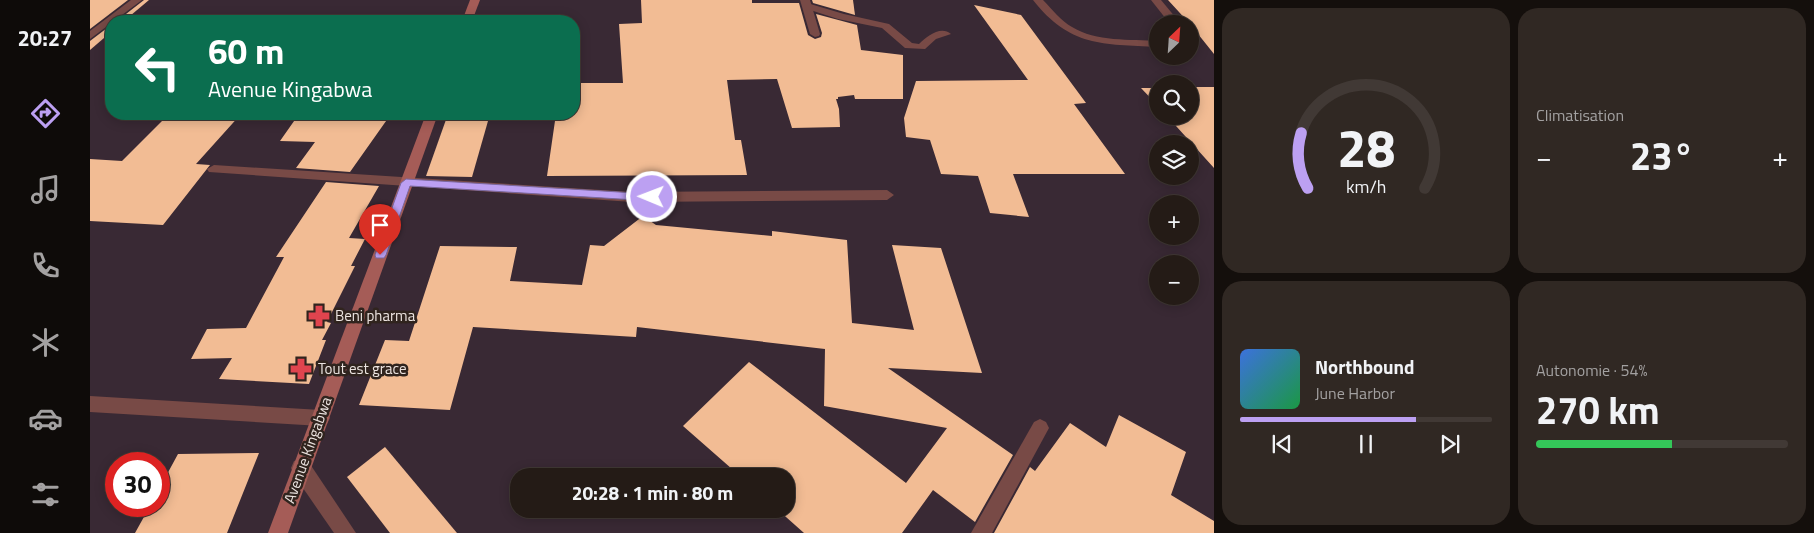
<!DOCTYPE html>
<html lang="fr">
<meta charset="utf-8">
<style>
body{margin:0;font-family:"Titillium Web",sans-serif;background:#302823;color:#f1f3f6;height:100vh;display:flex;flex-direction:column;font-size:19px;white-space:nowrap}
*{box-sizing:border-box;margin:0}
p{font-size:16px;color:#a3a1a1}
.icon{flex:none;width:28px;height:28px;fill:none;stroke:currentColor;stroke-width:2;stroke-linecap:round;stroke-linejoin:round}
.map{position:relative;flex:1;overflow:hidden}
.details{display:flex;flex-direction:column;gap:8px;padding:8px;background:#140f0c;width:600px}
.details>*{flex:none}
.guide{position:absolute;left:15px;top:15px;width:475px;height:105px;border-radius:20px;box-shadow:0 2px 12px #0003,0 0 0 1px #413935;background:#0b6e4f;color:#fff;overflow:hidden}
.needle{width:32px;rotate:25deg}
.fabs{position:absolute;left:1059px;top:15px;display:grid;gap:10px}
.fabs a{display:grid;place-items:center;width:50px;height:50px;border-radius:50%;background:#241b16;box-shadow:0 2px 12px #0003,0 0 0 1px #413935;font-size:25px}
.speed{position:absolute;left:15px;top:452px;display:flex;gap:10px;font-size:25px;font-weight:700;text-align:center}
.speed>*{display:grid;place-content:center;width:65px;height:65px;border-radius:50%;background:#241b16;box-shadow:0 2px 12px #0003,0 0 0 1px #413935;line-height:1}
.speed .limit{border:8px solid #d22;background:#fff;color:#111}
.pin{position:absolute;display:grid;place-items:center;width:42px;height:42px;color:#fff;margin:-51px -21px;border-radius:50% 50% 50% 0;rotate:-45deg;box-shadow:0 0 5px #0007}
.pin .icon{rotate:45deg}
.me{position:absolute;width:55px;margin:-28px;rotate:271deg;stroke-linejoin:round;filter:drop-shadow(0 0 4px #0008)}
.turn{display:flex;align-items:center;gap:18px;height:105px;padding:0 20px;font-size:22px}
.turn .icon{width:65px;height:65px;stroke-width:2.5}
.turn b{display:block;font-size:35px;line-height:42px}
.big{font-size:38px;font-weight:700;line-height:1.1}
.details .tile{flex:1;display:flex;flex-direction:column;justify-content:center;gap:8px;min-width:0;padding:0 18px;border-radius:20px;background:#302823}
.details .dial{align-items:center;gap:0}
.dial svg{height:130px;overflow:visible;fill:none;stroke:#413935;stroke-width:7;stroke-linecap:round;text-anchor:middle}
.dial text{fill:#f1f3f6;stroke:none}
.song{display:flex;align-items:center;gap:15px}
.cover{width:60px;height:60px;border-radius:8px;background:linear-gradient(135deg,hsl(220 70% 55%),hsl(140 70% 35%))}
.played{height:5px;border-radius:2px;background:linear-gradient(90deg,#bca0f2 70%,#413935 70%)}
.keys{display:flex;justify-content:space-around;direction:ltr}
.heat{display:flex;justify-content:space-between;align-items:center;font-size:28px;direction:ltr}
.charge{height:8px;border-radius:4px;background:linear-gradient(90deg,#34c759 54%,#413935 0)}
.details .tiles{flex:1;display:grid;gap:8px;grid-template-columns:repeat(2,1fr)}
.trip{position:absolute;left:420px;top:468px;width:285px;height:50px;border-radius:20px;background:#241b16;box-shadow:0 2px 12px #0003,0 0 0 1px #413935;font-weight:700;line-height:50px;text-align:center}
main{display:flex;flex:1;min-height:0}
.tab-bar{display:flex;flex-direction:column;width:90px;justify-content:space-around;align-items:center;background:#0e0b09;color:#a3a1a1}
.tab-bar .icon{width:35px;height:35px}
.tab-bar .selected{color:#bca0f2}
.tab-bar b{font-size:22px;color:#f1f3f6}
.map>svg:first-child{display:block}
.industrial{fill:#392934;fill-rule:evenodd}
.building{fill:#f2bc94}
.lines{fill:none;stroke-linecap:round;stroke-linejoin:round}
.lane{fill:#784a46;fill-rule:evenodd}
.street{fill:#784a46;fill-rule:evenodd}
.secondary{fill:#a55c57;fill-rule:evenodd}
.route{fill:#bca0f2;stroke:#7a689d}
.labels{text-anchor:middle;stroke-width:5;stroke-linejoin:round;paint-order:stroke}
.poi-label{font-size:15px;fill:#ece4e0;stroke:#30241e;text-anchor:start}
.street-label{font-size:15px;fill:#ece4e0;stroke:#30241e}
</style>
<main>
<nav class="tab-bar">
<b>20:27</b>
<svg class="icon selected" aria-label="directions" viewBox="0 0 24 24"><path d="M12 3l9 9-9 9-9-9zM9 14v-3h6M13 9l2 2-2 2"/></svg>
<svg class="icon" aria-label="music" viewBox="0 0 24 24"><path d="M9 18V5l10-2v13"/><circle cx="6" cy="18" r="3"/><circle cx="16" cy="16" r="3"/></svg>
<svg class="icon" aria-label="phone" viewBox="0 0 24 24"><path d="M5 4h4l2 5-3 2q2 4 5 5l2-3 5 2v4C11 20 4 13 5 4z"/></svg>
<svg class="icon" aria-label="climate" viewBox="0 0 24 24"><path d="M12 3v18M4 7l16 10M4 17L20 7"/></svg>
<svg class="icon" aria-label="car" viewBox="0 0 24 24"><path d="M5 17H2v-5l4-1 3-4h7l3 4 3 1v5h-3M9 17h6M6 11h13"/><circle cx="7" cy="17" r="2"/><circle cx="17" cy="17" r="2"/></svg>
<svg class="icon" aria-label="filters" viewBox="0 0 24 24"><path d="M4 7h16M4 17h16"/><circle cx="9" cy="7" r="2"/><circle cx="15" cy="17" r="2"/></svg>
</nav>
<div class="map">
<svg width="1124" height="533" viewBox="0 0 1124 533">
<rect width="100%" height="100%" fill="#30241e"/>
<!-- industrial -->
<path class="industrial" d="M0 0H1124V533H0ZM21 21H484V114H21ZM1068 24H1100V56H1068ZM1068 84H1100V116H1068ZM1068 144H1100V176H1068ZM1068 204H1100V236H1068ZM1068 264H1100V296H1068ZM26 464H69V506H26ZM429 476H696V509H429Z"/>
<!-- building -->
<g class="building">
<path d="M0 0H38L0 29Z"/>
<path d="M54 0H59L34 21H27Z"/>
<path d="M551 0H662V3H709L718 35 725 39 731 37 732 33 726 14 767 25 771 50 813 55V99H765L764 95 748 97V99H746L749 109 750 127 702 128 687 79 637 80 645 140H651L657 175 457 176 466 114H484V83H533L529 24 552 23Z"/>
<path d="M722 0H763L765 15 723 3Z"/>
<path d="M1078 0H1124V54L1100 24Z"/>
<path d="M884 5 931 15 996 103 984 104 1035 174H923L939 217 900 213 888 176 851 174 840 140 816 137 814 118 826 81 938 80Z"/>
<path d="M21 25V32L0 50V41Z"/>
<path d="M1100 87H1124V168L1077 116H1100Z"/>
<path d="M1051 88H1068V106Z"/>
<path d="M79 114H151L106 164 120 165 73 225 0 221V159L32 161Z"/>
<path d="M209 114H301L260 172 206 168 225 142 190 141Z"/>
<path d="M358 114H400L382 177 336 176Z"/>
<path d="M236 182 289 186 259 238 275 239 261 266H265L237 322 241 323 232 340H236L219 384 129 379 142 358 101 359 117 329 156 328 194 257H186Z"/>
<path d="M553 216 566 225 682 236V231L757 240 762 323 824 330 802 245 851 248 892 373 798 368 923 455 885 522 843 490 812 533H714L687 509H696V476H650L593 426 659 362 816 483 857 428 734 406 735 349 547 327 546 337 383 327 360 410 269 405 295 340 319 341 350 246 427 247 420 281 492 285 500 245 514 246Z"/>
<path d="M1029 415 1096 452 1081 495 1124 521V533H904L940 467 945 471 980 423 1016 447Z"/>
<path d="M295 447 367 533H300L257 477Z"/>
<path d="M169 453 137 533H45L60 506H69V489L88 454Z"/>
</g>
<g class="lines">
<!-- lane -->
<g class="lane">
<path d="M943 0H953C962 9 971 21 982 27 1006 42 1040 39 1068 41V47C1012 44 980 47 943 0Z"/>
<path d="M1061 0H1071L1091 24H1080Z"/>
<path d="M717 3 754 14 799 24 822 43 829 44C837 36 851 25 861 34L846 39 835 49 815 48 792 28 748 19 714 8 712 6Z"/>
</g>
<!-- street -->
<g class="street">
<path d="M41 0H52L0 39V31Z"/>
<path d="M710 0H720L730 34 729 36 725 37 720 34Z"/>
<path d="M124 165 542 192 797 190 804 195 797 200 542 202 119 172 117 169Z"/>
<path d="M0 396 231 410 237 412 240 418 237 424 231 426 0 412Z"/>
<path d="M950 419 956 422 959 428 902 533H881L944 422Z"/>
<path d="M211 459 218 461 266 533H244L204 475 201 468 204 461Z"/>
</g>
<!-- secondary -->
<g class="secondary">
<path d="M380 0H390L382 21H372Z"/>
<path d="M336 114H348L198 533H178Z"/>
</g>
</g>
<!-- route -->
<path class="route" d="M316 179 562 194 567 197 562 201 320 186 296 255 294 258H286L285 255 311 183Z"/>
<!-- icons -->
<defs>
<g id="pharmacy-bare" transform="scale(1.725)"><path d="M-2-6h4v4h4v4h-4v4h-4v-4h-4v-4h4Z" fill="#e0444e" stroke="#30241e" stroke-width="2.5" paint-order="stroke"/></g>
</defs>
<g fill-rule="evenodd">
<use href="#pharmacy-bare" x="229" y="316"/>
<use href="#pharmacy-bare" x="211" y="369"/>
</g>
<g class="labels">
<!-- poi labels -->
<g class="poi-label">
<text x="245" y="321">Beni pharma</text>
<text x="228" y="374">Tout est grace</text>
</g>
<!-- street labels -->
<g class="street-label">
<text transform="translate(218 450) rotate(-70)" y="5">Avenue Kingabwa</text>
</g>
</g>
</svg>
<div class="fabs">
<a><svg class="needle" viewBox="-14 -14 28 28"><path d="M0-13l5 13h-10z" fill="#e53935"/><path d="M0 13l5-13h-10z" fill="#a3a1a1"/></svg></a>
<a><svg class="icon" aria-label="search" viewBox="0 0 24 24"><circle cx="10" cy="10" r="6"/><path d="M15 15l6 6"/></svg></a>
<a><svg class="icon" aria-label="layers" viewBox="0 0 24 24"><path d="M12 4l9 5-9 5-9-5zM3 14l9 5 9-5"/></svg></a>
<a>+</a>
<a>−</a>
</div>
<div class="speed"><div class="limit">30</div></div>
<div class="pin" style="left:290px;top:255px;background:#d93025"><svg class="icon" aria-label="arrive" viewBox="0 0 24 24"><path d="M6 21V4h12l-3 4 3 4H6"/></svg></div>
<svg class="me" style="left:562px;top:197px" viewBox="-20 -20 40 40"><circle r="17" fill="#bca0f2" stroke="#fff" stroke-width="3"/><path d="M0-11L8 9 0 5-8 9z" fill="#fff"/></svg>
<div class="trip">20:28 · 1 min · 80 m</div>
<div class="guide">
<div class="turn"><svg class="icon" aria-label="left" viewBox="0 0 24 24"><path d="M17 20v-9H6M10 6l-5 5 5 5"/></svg><div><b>60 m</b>Avenue Kingabwa</div></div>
</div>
</div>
<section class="details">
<div class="tiles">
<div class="tile dial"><svg viewBox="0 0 100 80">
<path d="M14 69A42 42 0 1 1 86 69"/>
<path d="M14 69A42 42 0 0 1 10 35" stroke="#bca0f2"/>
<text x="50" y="56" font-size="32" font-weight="700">28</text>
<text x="50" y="72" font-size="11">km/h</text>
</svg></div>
<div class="tile"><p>Climatisation</p>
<div class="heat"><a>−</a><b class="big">23°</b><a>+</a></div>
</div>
<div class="tile">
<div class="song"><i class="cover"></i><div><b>Northbound</b><p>June Harbor</p></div></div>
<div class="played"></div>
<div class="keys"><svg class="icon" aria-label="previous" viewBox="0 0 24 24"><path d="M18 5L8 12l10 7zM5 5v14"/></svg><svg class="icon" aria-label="pause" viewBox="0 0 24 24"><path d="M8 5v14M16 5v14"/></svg><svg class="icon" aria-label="next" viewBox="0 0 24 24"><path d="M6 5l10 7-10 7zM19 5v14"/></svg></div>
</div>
<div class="tile"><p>Autonomie · 54%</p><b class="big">270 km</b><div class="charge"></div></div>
</div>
</section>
</main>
